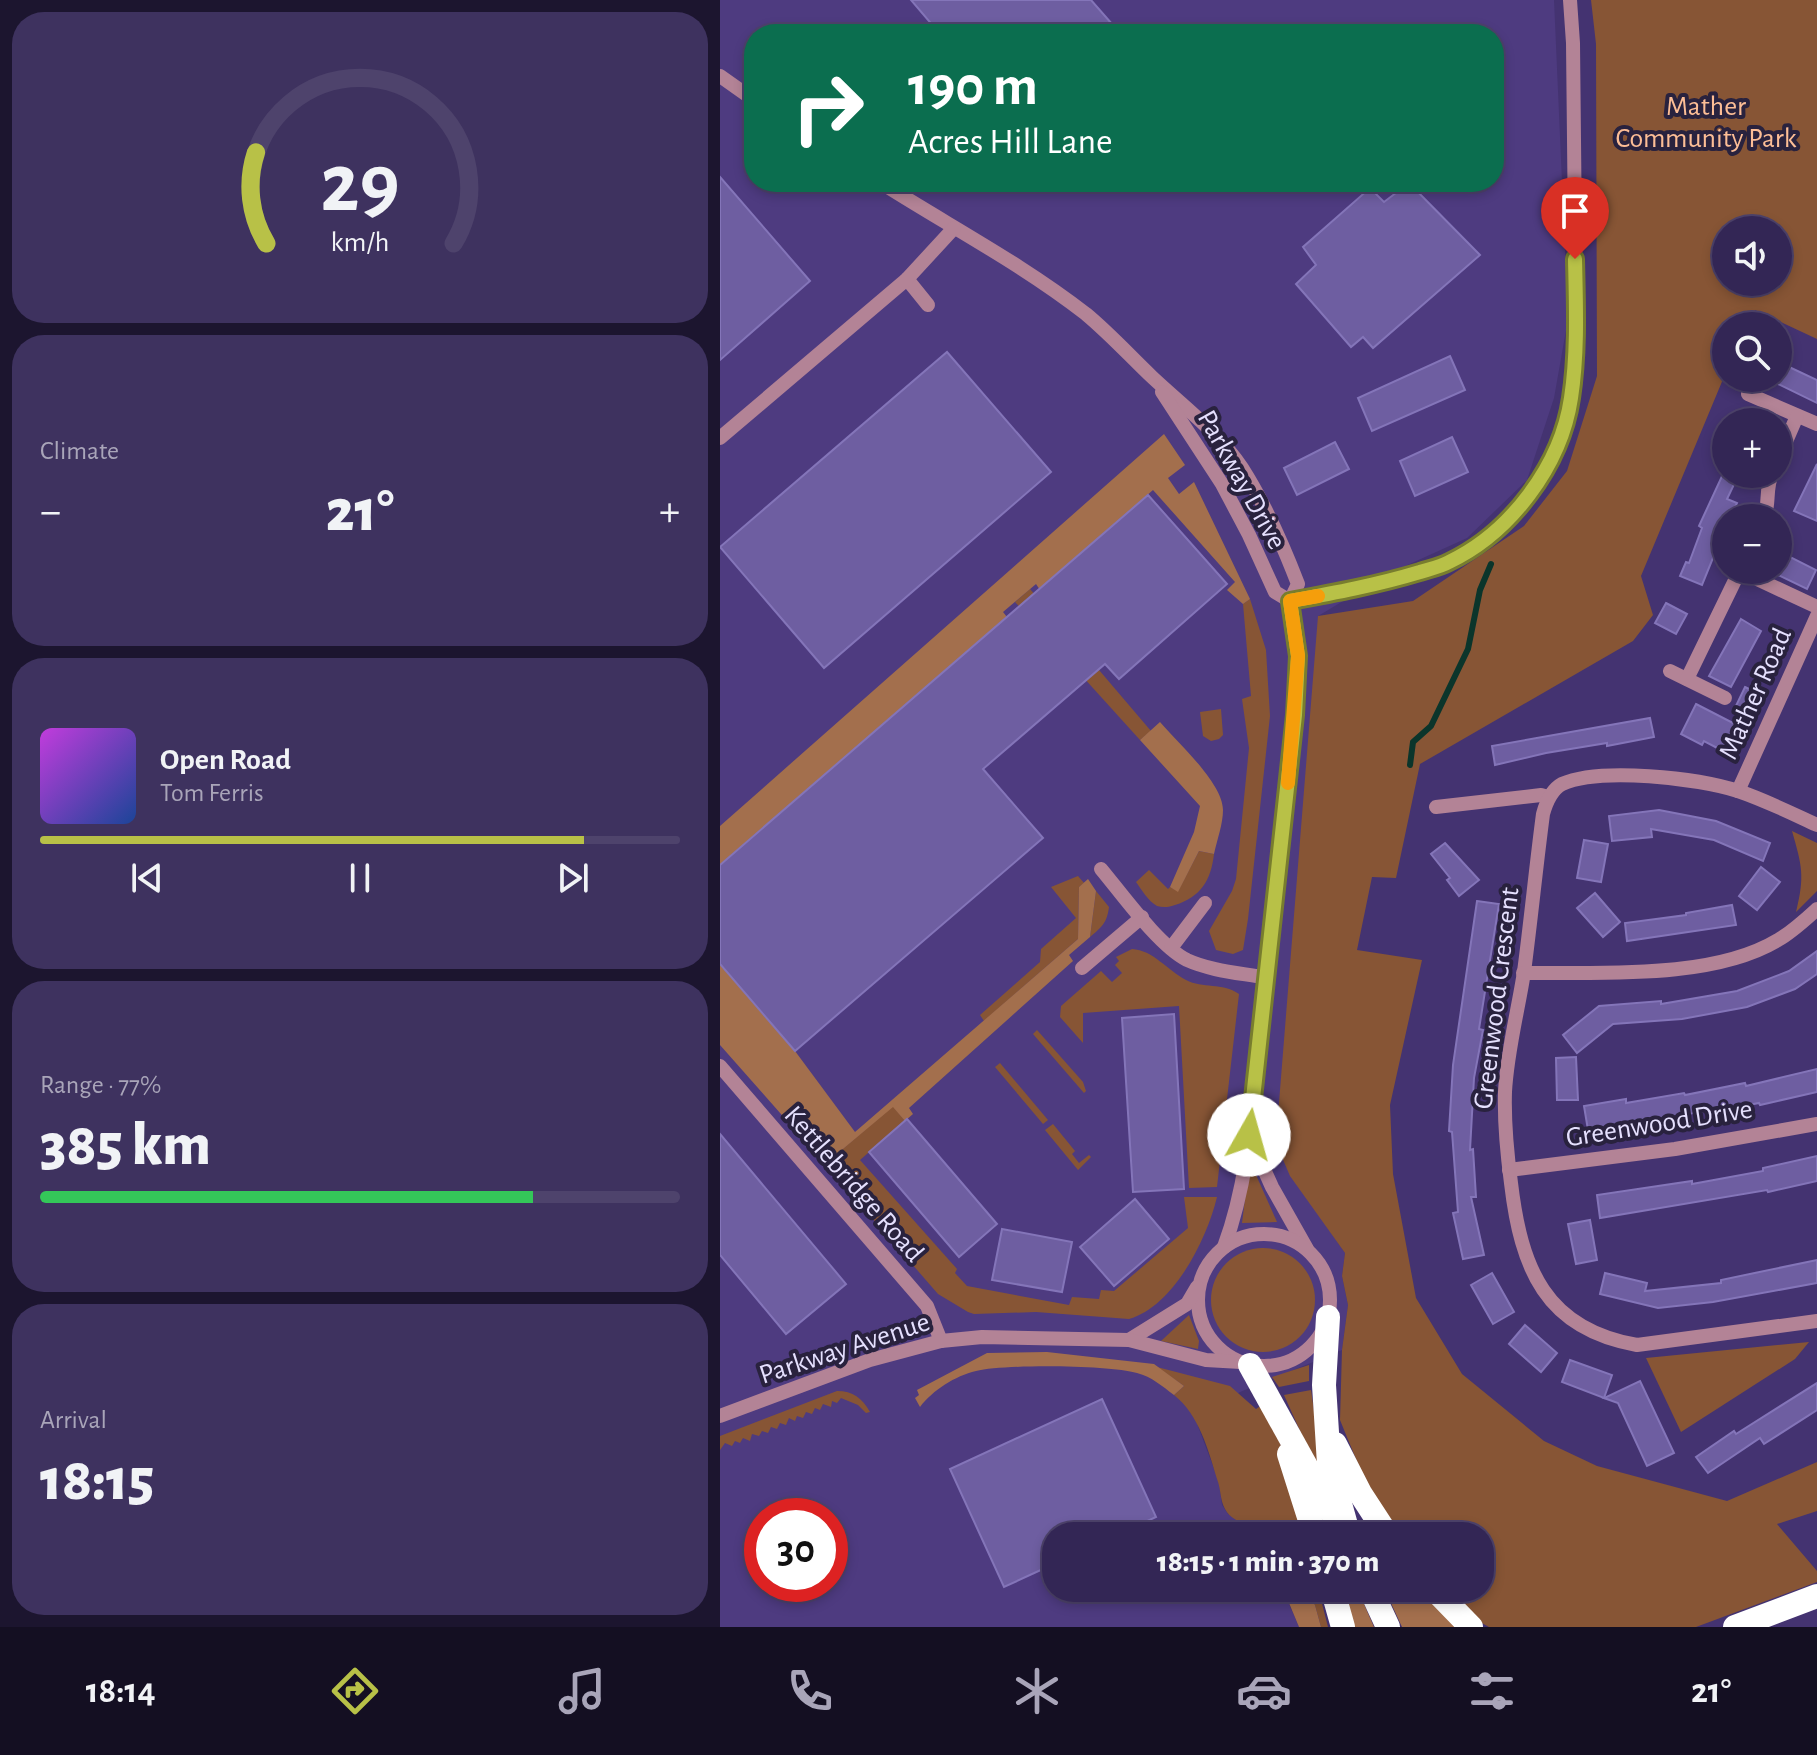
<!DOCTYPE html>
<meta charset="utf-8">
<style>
body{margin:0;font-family:"Alegreya Sans",sans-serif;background:#3e325f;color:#f1f3f6;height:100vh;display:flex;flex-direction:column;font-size:30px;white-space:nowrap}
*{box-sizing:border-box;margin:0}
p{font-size:26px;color:#a9a5b9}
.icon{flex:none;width:44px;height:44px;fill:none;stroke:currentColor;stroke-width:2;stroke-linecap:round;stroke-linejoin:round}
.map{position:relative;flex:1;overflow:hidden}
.sheet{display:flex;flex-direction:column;gap:12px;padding:12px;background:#1c152f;width:720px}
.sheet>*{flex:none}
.guide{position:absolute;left:24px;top:24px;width:760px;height:168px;border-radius:32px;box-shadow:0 4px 12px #0003,0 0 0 2px #4e436c;background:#0b6e4f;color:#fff;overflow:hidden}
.fabs{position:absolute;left:992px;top:216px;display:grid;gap:16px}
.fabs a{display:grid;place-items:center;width:80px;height:80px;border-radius:50%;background:#332655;box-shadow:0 4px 12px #0003,0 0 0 2px #4e436c;font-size:40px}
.speed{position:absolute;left:24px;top:1498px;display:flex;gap:16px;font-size:40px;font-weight:700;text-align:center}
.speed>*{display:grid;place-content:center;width:104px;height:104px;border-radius:50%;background:#332655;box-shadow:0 4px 12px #0003,0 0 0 2px #4e436c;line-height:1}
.speed .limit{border:12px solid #d22;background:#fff;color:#111}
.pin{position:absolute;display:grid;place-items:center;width:68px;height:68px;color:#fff;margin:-82px -34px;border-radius:50% 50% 50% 0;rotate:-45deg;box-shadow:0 0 8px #0007}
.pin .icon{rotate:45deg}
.me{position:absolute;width:88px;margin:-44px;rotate:7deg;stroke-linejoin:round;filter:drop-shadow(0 0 6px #0008)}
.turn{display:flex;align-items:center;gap:28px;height:168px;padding:0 32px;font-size:36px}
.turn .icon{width:104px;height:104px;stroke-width:2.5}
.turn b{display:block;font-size:56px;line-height:68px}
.big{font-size:60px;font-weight:800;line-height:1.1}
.sheet .card{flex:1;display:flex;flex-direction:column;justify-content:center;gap:12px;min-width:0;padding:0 28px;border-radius:32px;background:#3e325f}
.sheet .dial{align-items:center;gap:0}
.dial svg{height:208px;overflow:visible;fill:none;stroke:#4e436c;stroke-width:7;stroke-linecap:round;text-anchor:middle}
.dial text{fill:#f1f3f6;stroke:none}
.song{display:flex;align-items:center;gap:24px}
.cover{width:96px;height:96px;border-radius:12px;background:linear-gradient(135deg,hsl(290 70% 55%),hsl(220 70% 35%))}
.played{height:8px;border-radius:4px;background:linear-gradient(90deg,#b8c147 85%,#4e436c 85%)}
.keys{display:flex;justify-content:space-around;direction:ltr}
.heat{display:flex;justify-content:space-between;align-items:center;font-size:44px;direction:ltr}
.charge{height:12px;border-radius:6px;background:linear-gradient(90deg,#34c759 77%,#4e436c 0)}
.trip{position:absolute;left:322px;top:1522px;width:452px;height:80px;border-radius:32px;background:#332655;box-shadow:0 4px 12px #0003,0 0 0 2px #4e436c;font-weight:800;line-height:80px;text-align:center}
.dock{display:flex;height:128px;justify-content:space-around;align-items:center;background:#140f22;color:#a9a5b9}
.dock .icon{width:56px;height:56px}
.dock .selected{color:#b8c147}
.dock b{font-size:36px;color:#f1f3f6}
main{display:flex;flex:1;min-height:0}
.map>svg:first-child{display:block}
.built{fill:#4e3b80;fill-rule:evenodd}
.green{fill:#875535;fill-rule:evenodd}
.forest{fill:#a36f4d}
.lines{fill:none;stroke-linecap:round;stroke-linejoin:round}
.stream{stroke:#0b352b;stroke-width:6}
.building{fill:#6e5ea1;stroke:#8475b9;stroke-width:2}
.minor{stroke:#b38396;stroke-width:14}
.highway{stroke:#fff;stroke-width:24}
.route-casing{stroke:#787d2e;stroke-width:20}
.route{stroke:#b8c147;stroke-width:14}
.slow{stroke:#f59e0b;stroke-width:14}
.labels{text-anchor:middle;stroke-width:8;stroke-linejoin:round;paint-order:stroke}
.park-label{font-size:28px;fill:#fdbe96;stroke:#29223e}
.street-label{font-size:28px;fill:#e5e0fe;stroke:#29223e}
</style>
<main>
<section class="sheet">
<div class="card dial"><svg viewBox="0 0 100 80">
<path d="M14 69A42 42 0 1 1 86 69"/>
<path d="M14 69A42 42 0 0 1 10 34" stroke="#b8c147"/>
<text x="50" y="56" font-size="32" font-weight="700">29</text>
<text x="50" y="72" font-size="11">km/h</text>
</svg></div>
<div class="card"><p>Climate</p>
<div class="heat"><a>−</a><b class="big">21°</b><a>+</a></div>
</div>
<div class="card">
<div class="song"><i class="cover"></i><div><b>Open Road</b><p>Tom Ferris</p></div></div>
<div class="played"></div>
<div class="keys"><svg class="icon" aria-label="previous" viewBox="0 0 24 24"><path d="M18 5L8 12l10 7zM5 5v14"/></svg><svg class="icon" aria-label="pause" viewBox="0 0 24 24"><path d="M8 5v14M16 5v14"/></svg><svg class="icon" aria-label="next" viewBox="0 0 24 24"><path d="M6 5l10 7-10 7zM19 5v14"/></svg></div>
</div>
<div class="card"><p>Range · 77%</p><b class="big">385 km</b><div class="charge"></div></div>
<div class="card"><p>Arrival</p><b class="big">18:15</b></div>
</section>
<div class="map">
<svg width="1097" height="1627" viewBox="0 0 1097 1627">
<rect width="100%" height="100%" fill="#443371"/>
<!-- built -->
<path class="built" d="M0 0H834L848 319 834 398 807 480 747 538 672 572 598 616 606 1225 625 1253 622 1276 628 1305 622 1350 520 1392 476 1421 499 1482 502 1505 508 1514 533 1527 538 1536H336V1588H562L579 1627H0ZM34 34H774V182H34ZM42 1516H110V1584H42Z"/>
<!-- green -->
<g class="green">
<path d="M871 0H1097V339L1035 310 1028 326H1006V372L921 576 933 615 913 641 700 764 676 878 652 877 637 950 702 960 670 1105 673 1174 696 1298 742 1374 824 1441 877 1466 1007 1501 1097 1462V1511L1057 1524 1097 1571V1582L976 1627H769L760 1622 728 1588H760V1536H683L647 1486 620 1420 622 1350 628 1305 622 1276 625 1253 570 1176 558 1148V1115L598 616 693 601 804 526 847 471 877 376 876 44ZM1006 230H1058V282H1006Z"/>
<path d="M310 589 431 731 420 740 295 602Z"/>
<path d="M530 599 546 650 550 716 528 919 523 950 513 954 496 950 489 931 512 891 516 879 529 748 522 699 531 696 523 604Z"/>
<path d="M501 709 503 735 499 739 491 741 483 736 480 712Z"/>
<path d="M1072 831 1097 843V891L1076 912C1085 876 1082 866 1072 831Z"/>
<path d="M479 851 494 854C491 880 481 897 455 905 450 907 443 908 437 906 428 901 421 889 416 882L429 870 448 889 450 887 458 891Z"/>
<path d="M358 876 364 883 359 887 358 939 264 1021 260 1015 320 962 321 949 356 918 331 887Z"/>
<path d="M376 891 389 907C387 923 382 927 370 937Z"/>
<path d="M412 949C433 950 447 970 466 980 483 989 502 982 519 994L497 1187 469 1188 459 1006 363 1013V1043L340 1017 341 1006 381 971 392 982 402 973 395 965 399 961 396 957Z"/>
<path d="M317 1030 363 1082 366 1091 364 1093 313 1034Z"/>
<path d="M280 1063 328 1120 323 1124 275 1067Z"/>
<path d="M173 1106 185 1121 140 1160 237 1269 235 1273 247 1286 349 1305 352 1297 379 1299 381 1290 394 1291 468 1228 464 1197H497C487 1239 454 1306 409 1319L316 1312 254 1314 248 1312 218 1294 105 1164Z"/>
<path d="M333 1124 355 1151 352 1154 359 1163 369 1155 371 1157 358 1170 325 1130Z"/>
<path d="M529 1166H532L557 1222 522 1223Z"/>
<circle cx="543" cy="1300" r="52"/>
<path d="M469 1315 479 1341 478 1349 441 1341Z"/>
<path d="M1089 1342 1075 1359 961 1432 926 1358Z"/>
<path d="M589 1365V1381L559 1387 552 1377Z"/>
<path d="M437 1367 510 1386 536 1409 545 1403 556 1427 585 1536H538C530 1522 512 1523 505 1509 500 1500 501 1489 497 1479 488 1449 479 1415 454 1395L464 1386Z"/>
<path d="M591 1390 602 1466 597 1469 564 1395Z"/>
<path d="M117 1391C133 1391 142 1398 150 1412L146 1413 138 1405 121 1398 117 1403 112 1401 111 1407 103 1404 100 1410 95 1408 92 1414 86 1412 83 1418 77 1416 75 1421 69 1418 66 1425 60 1423 57 1429 51 1427 48 1433 42 1431 39 1436 32 1434 30 1441 23 1438 20 1443 15 1441 12 1446 5 1443 0 1450V1436Z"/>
<path d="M562 1588H598L608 1627H601L595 1605 587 1595 569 1603Z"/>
</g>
<!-- forest -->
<g class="forest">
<path d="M444 434 465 465 448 478 459 494 474 482 530 599 523 604 507 590 515 582 433 490 320 590 316 584 283 612 287 617 0 865V826Z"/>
<path d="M440 722C457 742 503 783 503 810 503 824 497 840 494 854L479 851 458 892 450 887 474 832 480 806 420 740Z"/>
<path d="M368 879 376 891 370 937 349 955 353 961 189 1108 193 1114 185 1121 173 1107 105 1164 0 1045V964L75 1051 135 1132 358 939 359 887Z"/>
<path d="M327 1352 434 1364 464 1386 454 1395C442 1386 432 1377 417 1373 389 1365 285 1364 256 1371 235 1376 213 1390 200 1407L195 1398 199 1395 197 1390 267 1353Z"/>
<path d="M622 1588H637L654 1627H629Z"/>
<path d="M664 1588H701L740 1627H682Z"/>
<path d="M587 1594 595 1605 601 1627H579L569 1603Z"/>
</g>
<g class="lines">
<!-- stream -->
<path class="stream" d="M690 765 693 742 711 726 748 649 760 590 771 564"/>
</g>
<!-- building -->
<g class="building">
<path d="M191 0H371L392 24 381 34H220Z"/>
<path d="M0 177 90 281 0 360Z"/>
<path d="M689 183 760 255 653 348 643 337 631 347 576 284 596 265 583 247 650 188 664 202Z"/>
<path d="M227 352 331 472 104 668 0 547Z"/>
<path d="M730 356 745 390 652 431 638 398Z"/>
<path d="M1067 366 1097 380V403L1058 384Z"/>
<path d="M732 437 748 472 695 496 680 461Z"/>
<path d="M615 442 629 469 577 495 564 468Z"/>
<path d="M1097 464V521L1074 511Z"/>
<path d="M1003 474H1019L1007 499 1017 503 1010 518H1006V526L982 585 960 576 966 562 969 563 982 528 979 526Z"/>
<path d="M428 495 507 584 399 679 385 664 263 769 323 838 75 1051 0 964V865Z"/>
<path d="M1058 551 1096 570 1087 589 1058 575Z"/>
<path d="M946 603 967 614 956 634 935 623Z"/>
<path d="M1021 619 1041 631 1011 687 989 676Z"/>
<path d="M1025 687 1041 695 1030 718 1014 710Z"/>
<path d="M976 704 1015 724 1003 751 984 741 982 745 961 734Z"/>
<path d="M930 718 934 737 887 746V743L826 753 775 765 772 746Z"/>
<path d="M939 810 996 821 1050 843 1043 861 994 840 931 829 932 837 892 841 889 816Z"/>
<path d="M864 840 888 844 881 882 857 878Z"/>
<path d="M725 843 759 880 739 896 727 880 730 878 711 854Z"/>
<path d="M1041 867 1060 882 1037 910 1019 896Z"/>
<path d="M875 893 900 922 883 937 857 908Z"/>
<path d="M757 901 779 904 759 1029 763 1030 754 1078 750 1150 753 1149 756 1197H751L764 1255 743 1259 733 1213 738 1212 732 1132 729 1131 733 1065Z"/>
<path d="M1012 905 1016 925 907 941 905 923 966 915V913Z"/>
<path d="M1097 951V974L1075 989 1027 1007 962 1019 893 1024 857 1053 843 1035 879 1006 941 1001V1004L1017 991 1069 971Z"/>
<path d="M454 1014 464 1189 413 1192 402 1018Z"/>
<path d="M856 1057 858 1100H837L836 1058Z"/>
<path d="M1097 1069V1092L1040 1105 1039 1103 987 1113 986 1111 868 1130 864 1106 906 1099V1103L964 1093 965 1095 1025 1083 1026 1086Z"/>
<path d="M187 1119 277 1224 239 1257 149 1152Z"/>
<path d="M0 1134 126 1284 66 1334 0 1255Z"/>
<path d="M1097 1156V1181L1048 1192 1047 1190 880 1218 877 1195 972 1181V1184L1043 1171V1168Z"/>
<path d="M415 1199 449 1239 394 1286 360 1247Z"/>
<path d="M870 1220 877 1260 856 1264 848 1224Z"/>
<path d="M282 1229 352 1242 342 1292 272 1280Z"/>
<path d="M1097 1260V1283L993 1302 938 1308 880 1294 885 1273 927 1283 925 1291 1001 1283V1280Z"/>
<path d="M772 1273 794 1312 773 1324 751 1285Z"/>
<path d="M805 1325 837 1353 821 1372 789 1344Z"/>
<path d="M850 1360 892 1375 884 1398 842 1382Z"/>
<path d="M920 1381 954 1453 927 1466 898 1403 884 1398Z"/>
<path d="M1097 1383V1410L1044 1444 1040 1438 988 1473 976 1457 1014 1431 1016 1434Z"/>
<path d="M382 1399 436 1517 395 1536H336V1563L284 1587 230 1469Z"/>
</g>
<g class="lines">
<!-- minor -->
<g class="minor">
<path d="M0 76 34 100"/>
<path d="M160 182C229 226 302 264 366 314 390 334 410 356 432 377 464 407 498 432 522 468 545 504 563 545 578 584L570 601 578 656V683C570 795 555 907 542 1018 533 1094 531 1175 504 1247"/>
<path d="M187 279 208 305"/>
<path d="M442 392 502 484 529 535 555 592 570 601"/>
<path d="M1028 394 1097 424"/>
<path d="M0 438 187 279 234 228"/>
<path d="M1058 460 1077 416"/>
<path d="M1044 518C1050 504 1045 489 1052 474"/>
<path d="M1020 571 1097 607"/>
<path d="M570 601C618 593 684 584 728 563 750 552 770 536 786 520 867 443 856 339 855 236 854 172 854 107 853 43L850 0"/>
<path d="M950 671 1005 698"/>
<path d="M967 679 1020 570"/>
<path d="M1018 791 1097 616"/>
<path d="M716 807 821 795 828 797"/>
<path d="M1097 825C1071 813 1045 800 1018 791 978 778 880 767 842 784 831 790 826 803 823 814 816 867 811 919 804 972 798 1011 787 1052 785 1092 784 1123 787 1153 791 1183 801 1268 825 1329 917 1345L1097 1321"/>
<path d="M381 869C402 894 439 946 467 960 491 971 521 973 547 978"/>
<path d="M451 948 485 903"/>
<path d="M362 968 422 917"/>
<path d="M803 973C879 972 992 980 1058 940 1072 932 1085 920 1097 909"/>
<path d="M0 1066 207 1306 221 1341"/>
<path d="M529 1136 552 1187 587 1249"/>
<path d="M789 1170 955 1149 1097 1124"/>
<circle cx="544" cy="1300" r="66"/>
<path d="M409 1340 467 1304 477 1287"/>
<path d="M0 1416 150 1360 221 1341 262 1337 409 1340 486 1360 521 1362"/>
</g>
<!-- highway -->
<g class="highway">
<path d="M608 1317 604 1385 609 1464 629 1536"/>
<path d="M530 1365 612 1513"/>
<path d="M615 1444 640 1493 668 1536"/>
<path d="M569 1454 595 1536"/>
<path d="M612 1588 623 1627"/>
<path d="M650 1588 668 1627"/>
<path d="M713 1588 751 1627"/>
<path d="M1015 1627 1097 1596"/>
</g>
</g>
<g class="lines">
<!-- route casing -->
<g class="route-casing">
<path id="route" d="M529 1135 575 715 578 656 570 601C614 593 657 585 700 572 709 569 720 567 729 562 790 533 841 466 851 398 858 352 856 305 855 259"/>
</g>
<!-- route -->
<use href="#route" class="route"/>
<!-- slow -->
<path class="slow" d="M568 783 578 656 570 601 598 596"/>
</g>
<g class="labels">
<!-- park labels -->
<g class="park-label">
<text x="986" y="115">Mather<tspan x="986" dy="32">Community Park</tspan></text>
</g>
<!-- street labels -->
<g class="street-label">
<text transform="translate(523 479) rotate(61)" y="10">Parkway Drive</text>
<text transform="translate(1034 693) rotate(-66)" y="10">Mather Road</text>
<text transform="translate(775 998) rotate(-83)" y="10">Greenwood Crescent</text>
<text transform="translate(939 1122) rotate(-9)" y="10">Greenwood Drive</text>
<text transform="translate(135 1183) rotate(49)" y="10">Kettlebridge Road</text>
<text transform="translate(124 1347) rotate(-18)" y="10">Parkway Avenue</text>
</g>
</g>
</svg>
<div class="fabs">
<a><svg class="icon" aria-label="sound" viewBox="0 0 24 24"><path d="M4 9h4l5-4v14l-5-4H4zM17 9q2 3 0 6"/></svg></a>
<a><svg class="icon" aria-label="search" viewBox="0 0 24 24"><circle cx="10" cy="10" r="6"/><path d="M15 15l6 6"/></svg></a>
<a>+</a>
<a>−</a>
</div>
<div class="speed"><div class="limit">30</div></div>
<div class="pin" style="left:855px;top:259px;background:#d93025"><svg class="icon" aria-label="arrive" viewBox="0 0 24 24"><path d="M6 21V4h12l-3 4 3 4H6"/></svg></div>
<svg class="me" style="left:529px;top:1135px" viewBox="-20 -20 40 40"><circle r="19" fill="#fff"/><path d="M0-13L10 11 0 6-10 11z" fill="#b8c147"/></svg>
<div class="trip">18:15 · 1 min · 370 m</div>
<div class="guide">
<div class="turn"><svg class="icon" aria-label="right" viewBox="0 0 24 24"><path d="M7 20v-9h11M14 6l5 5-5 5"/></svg><div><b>190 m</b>Acres Hill Lane</div></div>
</div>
</div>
</main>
<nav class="dock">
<b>18:14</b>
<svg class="icon selected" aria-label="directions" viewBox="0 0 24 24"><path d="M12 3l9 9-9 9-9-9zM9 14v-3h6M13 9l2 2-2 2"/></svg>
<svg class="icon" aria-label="music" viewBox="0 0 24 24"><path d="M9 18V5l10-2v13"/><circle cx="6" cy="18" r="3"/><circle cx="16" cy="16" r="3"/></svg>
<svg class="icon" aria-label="phone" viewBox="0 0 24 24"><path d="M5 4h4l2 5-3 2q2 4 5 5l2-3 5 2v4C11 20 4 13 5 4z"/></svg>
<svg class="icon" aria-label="climate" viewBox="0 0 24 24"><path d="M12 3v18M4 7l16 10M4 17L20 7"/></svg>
<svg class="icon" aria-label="car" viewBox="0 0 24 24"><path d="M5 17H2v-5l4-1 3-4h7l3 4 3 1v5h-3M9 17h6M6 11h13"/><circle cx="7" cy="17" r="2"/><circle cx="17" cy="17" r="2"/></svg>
<svg class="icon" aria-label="filters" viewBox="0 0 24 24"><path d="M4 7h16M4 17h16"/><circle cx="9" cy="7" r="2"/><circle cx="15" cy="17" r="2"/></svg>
<b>21°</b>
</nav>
